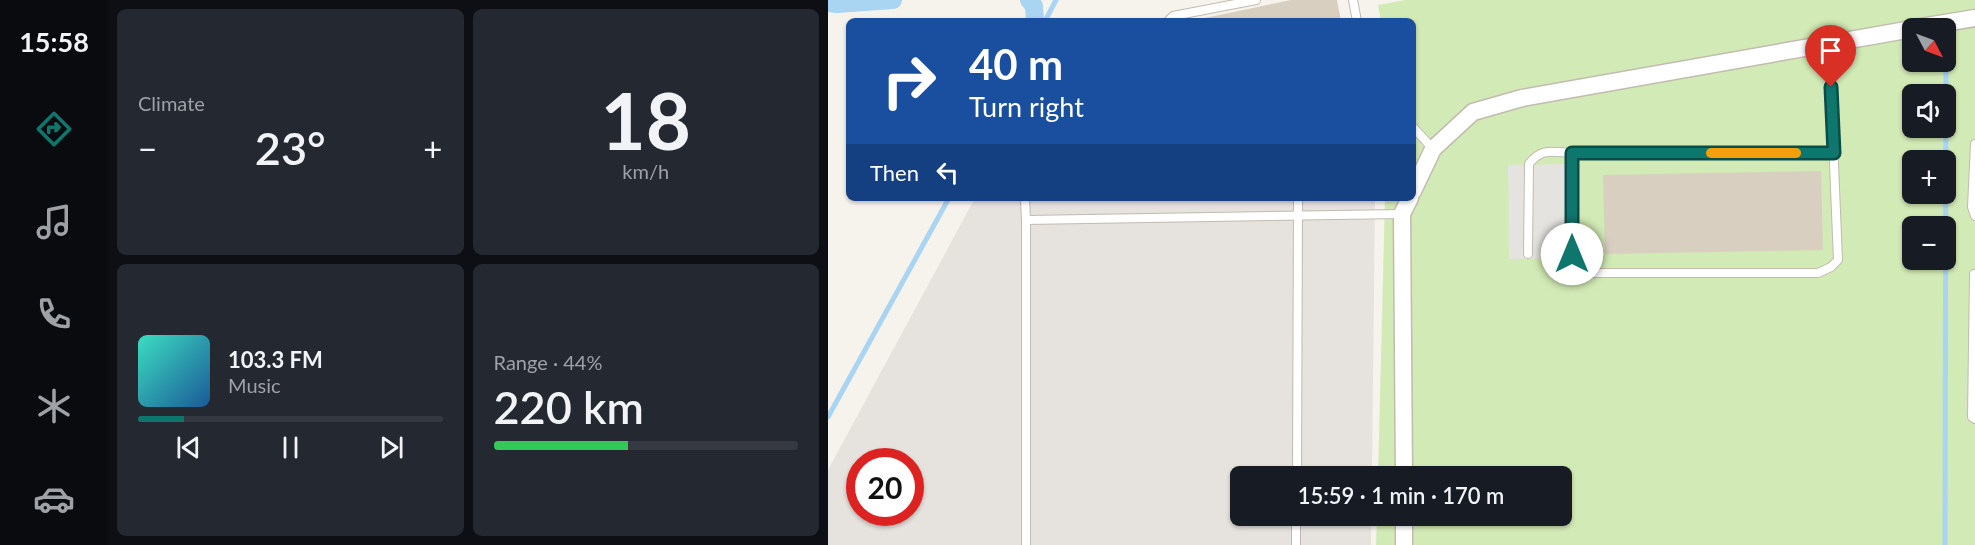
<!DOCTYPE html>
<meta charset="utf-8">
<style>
body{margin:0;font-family:Lato,sans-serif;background:#242831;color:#f1f3f6;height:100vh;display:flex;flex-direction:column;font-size:22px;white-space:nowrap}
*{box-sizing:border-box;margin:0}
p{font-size:20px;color:#9ea1a6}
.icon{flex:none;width:33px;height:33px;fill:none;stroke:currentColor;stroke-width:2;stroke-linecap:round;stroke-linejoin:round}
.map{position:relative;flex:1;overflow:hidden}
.sheet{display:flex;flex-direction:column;gap:9px;padding:9px;background:#0d0f14;width:720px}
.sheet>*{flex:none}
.banner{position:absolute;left:18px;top:18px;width:570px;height:183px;border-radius:9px;box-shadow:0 2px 4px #0004;background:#1a4fa0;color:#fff;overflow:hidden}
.needle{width:39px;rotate:131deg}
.tools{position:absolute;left:1074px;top:18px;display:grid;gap:12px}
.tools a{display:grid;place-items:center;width:54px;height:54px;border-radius:9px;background:#171b24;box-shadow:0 2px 4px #0004;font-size:30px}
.speed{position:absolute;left:18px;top:448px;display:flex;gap:12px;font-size:30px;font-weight:700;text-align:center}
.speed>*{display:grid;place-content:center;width:78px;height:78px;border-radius:50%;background:#171b24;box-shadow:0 2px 4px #0004;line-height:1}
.speed .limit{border:9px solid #d22;background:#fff;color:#111}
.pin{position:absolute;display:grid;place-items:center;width:51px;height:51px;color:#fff;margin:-62px -26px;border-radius:50% 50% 50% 0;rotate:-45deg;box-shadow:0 0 6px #0007}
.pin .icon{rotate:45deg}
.me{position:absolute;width:66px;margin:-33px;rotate:0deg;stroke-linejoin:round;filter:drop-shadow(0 0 4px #0008)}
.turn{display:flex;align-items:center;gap:21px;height:126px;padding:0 24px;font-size:27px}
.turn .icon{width:78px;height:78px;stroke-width:2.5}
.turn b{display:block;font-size:42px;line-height:51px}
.then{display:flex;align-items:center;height:57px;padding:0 24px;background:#0003;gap:12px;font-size:22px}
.big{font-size:45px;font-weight:600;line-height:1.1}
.sheet .widget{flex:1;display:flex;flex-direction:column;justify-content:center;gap:9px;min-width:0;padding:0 21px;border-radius:9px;background:#242831}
.sheet .dial{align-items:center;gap:0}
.dial b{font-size:78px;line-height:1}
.song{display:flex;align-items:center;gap:18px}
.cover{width:72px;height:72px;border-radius:9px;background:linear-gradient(135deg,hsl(170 70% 55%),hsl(210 70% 35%))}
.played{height:6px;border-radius:3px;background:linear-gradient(90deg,#0f766e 15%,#363941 15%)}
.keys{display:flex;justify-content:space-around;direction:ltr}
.heat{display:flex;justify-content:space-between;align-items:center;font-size:33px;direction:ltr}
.charge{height:9px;border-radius:4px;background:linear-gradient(90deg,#34c759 44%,#363941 0)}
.sheet .tiles{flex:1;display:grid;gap:9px;grid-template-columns:repeat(2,1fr)}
.trip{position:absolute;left:402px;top:466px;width:342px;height:60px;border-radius:9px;background:#171b24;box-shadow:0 2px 4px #0004;font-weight:600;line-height:60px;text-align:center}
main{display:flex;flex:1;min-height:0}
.menu{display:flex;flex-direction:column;width:108px;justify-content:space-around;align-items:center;background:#090b0e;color:#9ea1a6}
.menu .icon{width:42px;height:42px}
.menu .active{color:#0f766e}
.menu b{font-size:27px;color:#f1f3f6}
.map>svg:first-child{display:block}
.industrial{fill:#e6e2dd;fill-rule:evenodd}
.green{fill:#d2eab5;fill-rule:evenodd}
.parking{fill:#e5e3e0}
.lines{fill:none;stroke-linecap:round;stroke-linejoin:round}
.stream{stroke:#a9d4f2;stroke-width:5}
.canal{stroke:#a9d4f2;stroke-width:18}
.building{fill:#d8cfc1}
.service-casing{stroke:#c2bbae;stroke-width:10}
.minor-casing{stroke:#c2bbae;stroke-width:19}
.service{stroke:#fff;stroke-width:8}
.minor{stroke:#fff;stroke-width:16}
.route-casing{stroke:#0a4d48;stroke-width:15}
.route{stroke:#0f766e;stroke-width:10}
.slow{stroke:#f59e0b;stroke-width:10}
</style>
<main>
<nav class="menu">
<b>15:58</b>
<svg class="icon active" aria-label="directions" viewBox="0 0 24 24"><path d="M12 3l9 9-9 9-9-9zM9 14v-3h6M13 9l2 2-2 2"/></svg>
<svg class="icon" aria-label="music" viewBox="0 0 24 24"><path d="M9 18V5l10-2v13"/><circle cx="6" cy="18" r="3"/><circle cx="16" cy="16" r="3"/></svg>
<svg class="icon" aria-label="phone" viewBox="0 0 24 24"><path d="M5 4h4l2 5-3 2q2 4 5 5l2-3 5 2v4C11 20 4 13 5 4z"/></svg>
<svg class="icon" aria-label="climate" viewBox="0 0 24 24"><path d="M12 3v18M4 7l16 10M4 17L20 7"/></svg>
<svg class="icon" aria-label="car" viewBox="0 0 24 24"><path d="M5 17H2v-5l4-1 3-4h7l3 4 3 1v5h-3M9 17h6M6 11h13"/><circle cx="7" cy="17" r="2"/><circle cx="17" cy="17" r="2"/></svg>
</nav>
<section class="sheet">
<div class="tiles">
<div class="widget"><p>Climate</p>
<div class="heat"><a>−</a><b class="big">23°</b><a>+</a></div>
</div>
<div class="widget dial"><b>18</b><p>km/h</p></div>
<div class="widget">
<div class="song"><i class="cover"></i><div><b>103.3 FM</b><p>Music</p></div></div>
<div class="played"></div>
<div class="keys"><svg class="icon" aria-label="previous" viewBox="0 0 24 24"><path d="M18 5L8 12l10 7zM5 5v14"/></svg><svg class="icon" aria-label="pause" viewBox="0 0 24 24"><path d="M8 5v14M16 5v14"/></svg><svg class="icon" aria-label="next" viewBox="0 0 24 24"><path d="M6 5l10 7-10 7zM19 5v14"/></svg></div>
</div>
<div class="widget"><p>Range · 44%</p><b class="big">220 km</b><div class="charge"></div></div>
</div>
</section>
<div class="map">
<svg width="1147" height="545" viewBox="0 0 1147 545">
<rect width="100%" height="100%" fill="#f6f3ec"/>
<!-- industrial -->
<path class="industrial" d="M147 198H547L544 477H412V516H543V545H0V470ZM32 462H82V513H32Z"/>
<!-- green -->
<path class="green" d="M577 0H1147V545H548L549 516H734V477H550L557 198H585V21H553L550 5ZM1084 28H1118V62H1084ZM1084 94H1118V128H1084ZM1084 160H1118V194H1084ZM1084 226H1118V260H1084Z"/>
<!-- parking -->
<path class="parking" d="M737 164 738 258 681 259 680 165Z"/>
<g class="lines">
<!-- stream -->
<g class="stream">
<path d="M217 21 228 0"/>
<path d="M0 417 121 198"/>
<path d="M1117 545 1118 63"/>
</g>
<!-- canal -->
<g class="canal">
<path d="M201 0 206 6 207 21"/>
<path d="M0 3 9 4 65 0"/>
</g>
</g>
<!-- building -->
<g class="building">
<path d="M463 0H509L513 21H362Z"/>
<path d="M993 171 995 250 777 254 775 175Z"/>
</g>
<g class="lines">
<!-- service casing -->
<g class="service-casing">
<g id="service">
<path d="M525 0 529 21"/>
<path d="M340 21 345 16 428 0"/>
<path d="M1001 44 1010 260 1003 267 990 273H757L744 254V153H1006"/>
<path d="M585 127 605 149"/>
<path d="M1147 144 1144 207 1147 216"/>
<path d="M197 198 198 220"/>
<path d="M700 254 701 164C714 147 725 152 744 153"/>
<path d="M1146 274 1144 417 1147 419"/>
<path d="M469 477 470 198"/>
<path d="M198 545V220L574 214"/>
<path d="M468 545V516"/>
</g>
</g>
<!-- minor casing -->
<g class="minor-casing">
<g id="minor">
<path d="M1086 28 1147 18"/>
<path d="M585 191 605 149 645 112 694 98 1084 29"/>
<path d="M576 477 574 214 582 198"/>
<path d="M576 516V545"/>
</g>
</g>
<!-- service -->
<use href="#service" class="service"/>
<!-- minor -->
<use href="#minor" class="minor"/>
</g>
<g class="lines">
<!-- route casing -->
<g class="route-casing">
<path id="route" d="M744 254V153H1006L1003 87"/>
</g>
<!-- route -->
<use href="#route" class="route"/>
<!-- slow -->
<path class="slow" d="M883 153H968"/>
</g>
</svg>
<div class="tools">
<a><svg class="needle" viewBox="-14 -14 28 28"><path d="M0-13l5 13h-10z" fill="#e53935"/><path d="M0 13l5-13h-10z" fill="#9ea1a6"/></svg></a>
<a><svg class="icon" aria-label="sound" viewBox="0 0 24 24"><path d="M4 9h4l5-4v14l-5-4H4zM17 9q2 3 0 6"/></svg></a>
<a>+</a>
<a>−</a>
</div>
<div class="speed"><div class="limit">20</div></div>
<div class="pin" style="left:1003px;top:87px;background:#d93025"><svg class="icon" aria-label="arrive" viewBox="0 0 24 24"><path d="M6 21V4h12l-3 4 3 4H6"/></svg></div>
<svg class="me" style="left:744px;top:254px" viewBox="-20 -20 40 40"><circle r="19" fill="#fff"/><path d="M0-13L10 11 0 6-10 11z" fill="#0f766e"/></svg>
<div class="trip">15:59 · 1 min · 170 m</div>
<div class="banner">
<div class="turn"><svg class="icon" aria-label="right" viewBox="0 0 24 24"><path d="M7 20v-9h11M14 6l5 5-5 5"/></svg><div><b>40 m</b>Turn right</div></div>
<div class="then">Then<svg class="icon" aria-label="left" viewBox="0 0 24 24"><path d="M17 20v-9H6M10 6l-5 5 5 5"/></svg></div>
</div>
</div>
</main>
